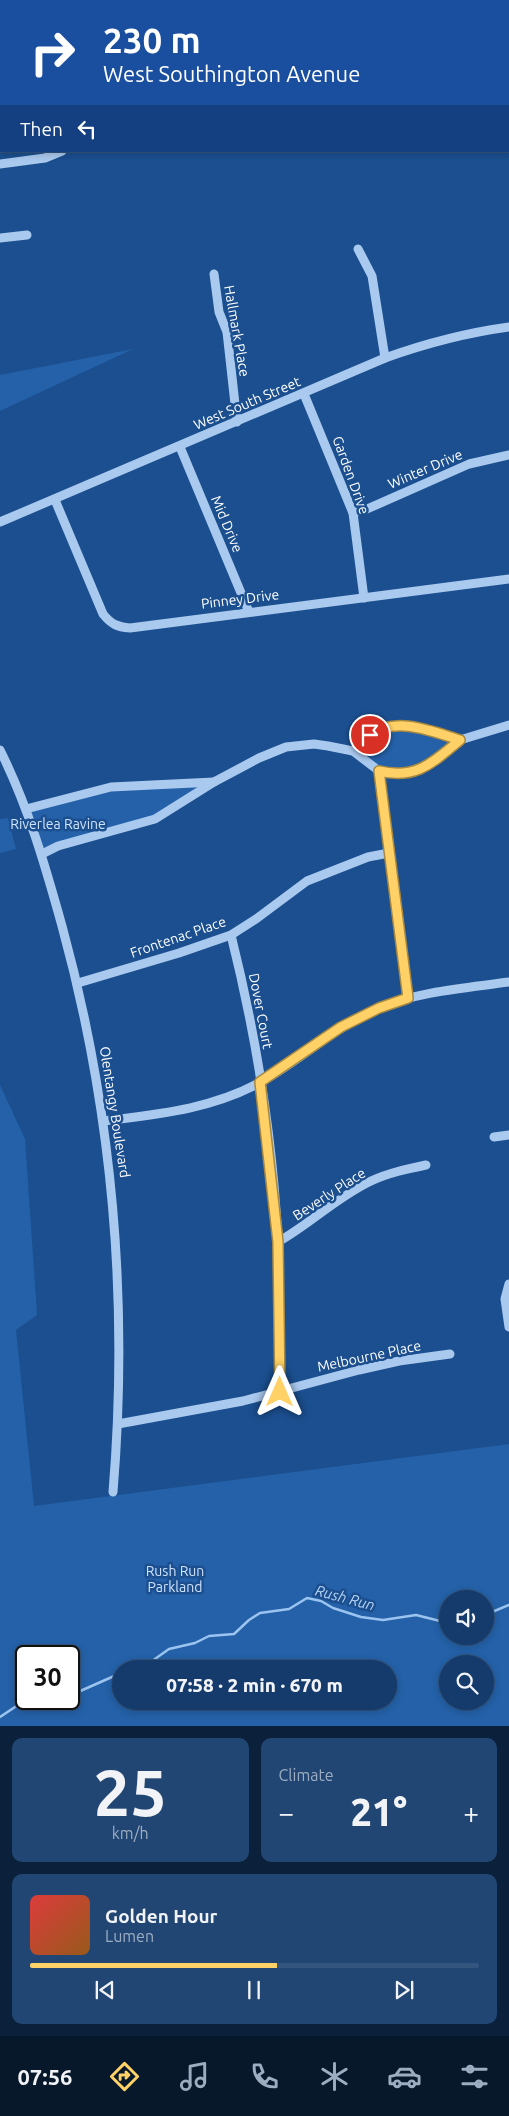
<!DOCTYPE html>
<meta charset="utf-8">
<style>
body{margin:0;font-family:Ubuntu,sans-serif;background:#214673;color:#f1f3f6;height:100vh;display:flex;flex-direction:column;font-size:19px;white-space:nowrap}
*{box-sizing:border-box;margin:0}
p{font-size:16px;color:#9dadc1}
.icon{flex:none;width:28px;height:28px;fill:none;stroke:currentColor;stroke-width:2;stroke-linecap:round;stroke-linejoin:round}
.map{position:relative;height:1726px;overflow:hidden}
.panel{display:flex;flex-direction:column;gap:12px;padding:12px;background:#0b203b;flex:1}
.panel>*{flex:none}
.banner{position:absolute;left:0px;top:0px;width:510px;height:152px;box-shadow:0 2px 8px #0003,0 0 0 1px #33557e;background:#1a4fa0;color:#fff;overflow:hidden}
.buttons{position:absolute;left:439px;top:1590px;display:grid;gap:10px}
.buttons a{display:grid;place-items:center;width:55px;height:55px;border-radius:50%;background:#143b6b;box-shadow:0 2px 8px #0003,0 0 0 1px #33557e;font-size:25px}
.speed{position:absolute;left:15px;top:1645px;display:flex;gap:10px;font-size:25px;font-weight:700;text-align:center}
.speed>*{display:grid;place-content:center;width:65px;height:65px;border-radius:50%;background:#143b6b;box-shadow:0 2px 8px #0003,0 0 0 1px #33557e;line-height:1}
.speed .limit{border:2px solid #111;border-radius:8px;background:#fff;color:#111}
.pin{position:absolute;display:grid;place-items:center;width:42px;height:42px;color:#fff;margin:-21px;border:2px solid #fff;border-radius:50%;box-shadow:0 1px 5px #0007}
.me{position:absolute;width:55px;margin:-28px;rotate:0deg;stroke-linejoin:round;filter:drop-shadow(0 0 4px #0008)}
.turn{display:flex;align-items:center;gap:18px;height:105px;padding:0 20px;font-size:22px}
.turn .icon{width:65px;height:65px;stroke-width:2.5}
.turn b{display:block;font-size:35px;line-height:42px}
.then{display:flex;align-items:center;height:48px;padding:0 20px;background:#0003;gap:10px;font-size:19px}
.big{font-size:38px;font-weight:800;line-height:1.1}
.panel .tile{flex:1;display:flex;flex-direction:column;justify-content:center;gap:8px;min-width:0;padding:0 18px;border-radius:10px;background:#214673}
.panel .dial{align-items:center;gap:0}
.dial b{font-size:65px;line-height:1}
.song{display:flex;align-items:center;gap:15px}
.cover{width:60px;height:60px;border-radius:8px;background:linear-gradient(135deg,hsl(0 70% 55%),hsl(30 70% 35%))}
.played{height:5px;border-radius:2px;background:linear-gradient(90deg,#ffd166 55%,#33557e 55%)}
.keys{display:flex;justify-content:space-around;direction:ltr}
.heat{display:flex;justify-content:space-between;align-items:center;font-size:28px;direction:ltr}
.panel .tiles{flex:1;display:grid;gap:12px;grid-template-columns:1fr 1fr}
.tile:last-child{grid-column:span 2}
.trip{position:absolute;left:112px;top:1660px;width:285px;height:50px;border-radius:25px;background:#143b6b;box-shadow:0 2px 8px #0003,0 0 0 1px #33557e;font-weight:800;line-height:50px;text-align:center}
.tab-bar{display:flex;height:80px;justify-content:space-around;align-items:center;background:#08182b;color:#9dadc1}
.tab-bar .icon{width:35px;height:35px}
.tab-bar .selected{color:#ffd166}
.tab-bar b{font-size:22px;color:#f1f3f6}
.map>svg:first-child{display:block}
.green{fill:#2461a8;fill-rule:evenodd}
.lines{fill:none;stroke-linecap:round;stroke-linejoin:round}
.stream{stroke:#9cc4f0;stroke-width:2.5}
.minor{stroke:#a9c9ee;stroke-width:9}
.route-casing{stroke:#a68842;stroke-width:12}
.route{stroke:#ffd166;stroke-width:9}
.labels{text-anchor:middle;stroke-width:5;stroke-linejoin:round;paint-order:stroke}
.street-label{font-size:14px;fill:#fff;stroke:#1b4f8f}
.park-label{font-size:14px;fill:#cfe3fa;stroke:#1b4f8f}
.water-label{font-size:15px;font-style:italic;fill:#b5d3f5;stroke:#1b4f8f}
</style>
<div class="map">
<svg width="509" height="1726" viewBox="0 0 509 1726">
<rect width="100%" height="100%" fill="#1b4f8f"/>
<!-- green -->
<g class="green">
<path d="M133 349 0 411V375Z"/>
<path d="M399 725 460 740 422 769 379 771 353 751 361 741Z"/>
<path d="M214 782 155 819 42 854 26 809 111 787Z"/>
<path d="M8 818 16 849 0 853V819Z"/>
<path d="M0 1085 25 1139 37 1315 16 1330 34 1506 509 1444V1726H0ZM448 1599H485V1636H448ZM26 1656H69V1699H26ZM448 1664H485V1701H448ZM121 1669H389V1701H121Z"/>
</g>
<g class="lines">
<!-- stream -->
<g class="stream">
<path d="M485 1615 509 1605"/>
<path d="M133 1669 145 1666 169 1649 195 1643 209 1636 234 1634 249 1620 260 1613 289 1609 307 1598 321 1601 333 1608 361 1617 383 1620 416 1615 448 1623"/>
<path d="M69 1696 121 1673"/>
<path d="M0 1717 27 1699C39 1702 53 1705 64 1699"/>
</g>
<!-- minor -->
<g class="minor">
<path d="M438 0V1"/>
<path d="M169 1 178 0"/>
<path d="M0 24H1"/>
<path d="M0 164 45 158 62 151"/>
<path d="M0 238 27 235"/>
<path d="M358 249 372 276 385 358"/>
<path d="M214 274 219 312 227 332 237 422"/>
<path d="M304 394 353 513 364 598"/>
<path d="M180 447 249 612"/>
<path d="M55 500 103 614C111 624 117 627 130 628L509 579"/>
<path d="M353 513 367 509 469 464 509 455"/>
<path d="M0 522 385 358C427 343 465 333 509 327"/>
<path d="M0 750C28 806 45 865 62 926 113 1112 129 1299 113 1492"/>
<path d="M353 751C387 712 417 727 460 740"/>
<path d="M379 771 408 998"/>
<path d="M26 809 111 787 214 782"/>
<path d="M42 854 58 846 155 819 214 782 259 758 286 747 314 744 328 746 353 751 379 771 402 773 422 769 443 755 460 740 509 725"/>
<path d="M231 935C256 1035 273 1140 278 1243 280 1293 280 1342 280 1392"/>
<path d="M78 983 179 953 231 935 256 919 307 881 368 857 389 853"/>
<path d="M104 1121C159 1114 212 1109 261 1082 302 1059 336 1026 379 1008 420 991 466 988 509 982"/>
<path d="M494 1137 509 1135"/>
<path d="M278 1242C310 1224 337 1197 371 1181 388 1173 407 1169 426 1165"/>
<path d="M509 1284 505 1299 509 1327"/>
<path d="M118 1424 243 1401 359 1370 399 1361 450 1354"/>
</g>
</g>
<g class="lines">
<!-- route casing -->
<g class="route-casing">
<path id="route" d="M280 1392 278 1242 260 1082 341 1027 379 1008 408 998 379 771C417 780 433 762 460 740 431 731 396 716 370 735"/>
</g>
<!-- route -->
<use href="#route" class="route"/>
</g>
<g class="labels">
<!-- street labels -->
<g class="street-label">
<text transform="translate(237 331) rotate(80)" y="5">Hallmark Place</text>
<text transform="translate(247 403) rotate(-23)" y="5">West South Street</text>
<text transform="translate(425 469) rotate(-23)" y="5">Winter Drive</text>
<text transform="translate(351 475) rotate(70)" y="5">Garden Drive</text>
<text transform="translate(227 524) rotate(67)" y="5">Mid Drive</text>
<text transform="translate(240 599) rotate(-7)" y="5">Pinney Drive</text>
<text transform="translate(178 937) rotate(-19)" y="5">Frontenac Place</text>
<text transform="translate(261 1011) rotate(79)" y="5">Dover Court</text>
<text transform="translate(115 1112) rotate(81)" y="5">Olentangy Boulevard</text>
<text transform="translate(329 1194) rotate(-33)" y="5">Beverly Place</text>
<text transform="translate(369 1356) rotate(-12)" y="5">Melbourne Place</text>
</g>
<!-- park labels -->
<g class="park-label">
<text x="58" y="829">Riverlea Ravine</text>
<text x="175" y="1576">Rush Run<tspan x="175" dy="16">Parkland</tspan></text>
</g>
<!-- water labels -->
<g class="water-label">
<text transform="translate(345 1598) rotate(15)" y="5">Rush Run</text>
</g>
</g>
</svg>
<div class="buttons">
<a><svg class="icon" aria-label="sound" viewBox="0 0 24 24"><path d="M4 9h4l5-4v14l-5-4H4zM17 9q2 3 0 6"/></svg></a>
<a><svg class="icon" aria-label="search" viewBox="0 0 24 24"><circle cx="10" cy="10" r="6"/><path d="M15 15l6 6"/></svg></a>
</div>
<div class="speed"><div class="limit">30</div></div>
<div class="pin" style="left:370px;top:735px;background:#d93025"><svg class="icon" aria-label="arrive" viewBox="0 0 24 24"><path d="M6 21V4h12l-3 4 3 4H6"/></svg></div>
<svg class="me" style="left:280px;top:1392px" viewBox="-20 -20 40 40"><path d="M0-17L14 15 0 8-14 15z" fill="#ffd166" stroke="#fff" stroke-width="4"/></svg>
<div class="trip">07:58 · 2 min · 670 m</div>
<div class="banner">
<div class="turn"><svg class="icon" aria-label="right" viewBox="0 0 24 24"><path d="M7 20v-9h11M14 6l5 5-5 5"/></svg><div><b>230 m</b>West Southington Avenue</div></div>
<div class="then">Then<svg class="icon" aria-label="left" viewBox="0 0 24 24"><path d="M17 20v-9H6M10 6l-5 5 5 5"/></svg></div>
</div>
</div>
<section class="panel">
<div class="tiles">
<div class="tile dial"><b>25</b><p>km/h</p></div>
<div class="tile"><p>Climate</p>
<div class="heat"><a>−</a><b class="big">21°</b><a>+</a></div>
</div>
<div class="tile">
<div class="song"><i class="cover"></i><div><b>Golden Hour</b><p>Lumen</p></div></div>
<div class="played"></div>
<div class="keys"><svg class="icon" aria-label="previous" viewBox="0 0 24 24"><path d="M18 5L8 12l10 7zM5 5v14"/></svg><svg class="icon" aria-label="pause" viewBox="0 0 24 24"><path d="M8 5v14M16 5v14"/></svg><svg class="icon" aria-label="next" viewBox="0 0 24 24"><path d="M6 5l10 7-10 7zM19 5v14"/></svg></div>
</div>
</div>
</section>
<nav class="tab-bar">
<b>07:56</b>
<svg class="icon selected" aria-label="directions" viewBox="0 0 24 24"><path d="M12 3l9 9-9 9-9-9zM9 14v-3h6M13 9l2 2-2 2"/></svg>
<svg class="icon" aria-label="music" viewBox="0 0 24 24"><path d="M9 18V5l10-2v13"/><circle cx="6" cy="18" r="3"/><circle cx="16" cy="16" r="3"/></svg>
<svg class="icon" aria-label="phone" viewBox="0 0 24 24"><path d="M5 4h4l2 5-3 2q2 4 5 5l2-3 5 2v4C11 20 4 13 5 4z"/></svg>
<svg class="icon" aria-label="climate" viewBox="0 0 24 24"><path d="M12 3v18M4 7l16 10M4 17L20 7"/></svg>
<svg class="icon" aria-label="car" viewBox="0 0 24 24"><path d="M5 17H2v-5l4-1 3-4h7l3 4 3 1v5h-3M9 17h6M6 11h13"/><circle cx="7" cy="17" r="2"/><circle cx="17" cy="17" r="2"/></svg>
<svg class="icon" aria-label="filters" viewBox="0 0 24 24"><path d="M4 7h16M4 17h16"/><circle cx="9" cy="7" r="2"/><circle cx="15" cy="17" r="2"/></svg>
</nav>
